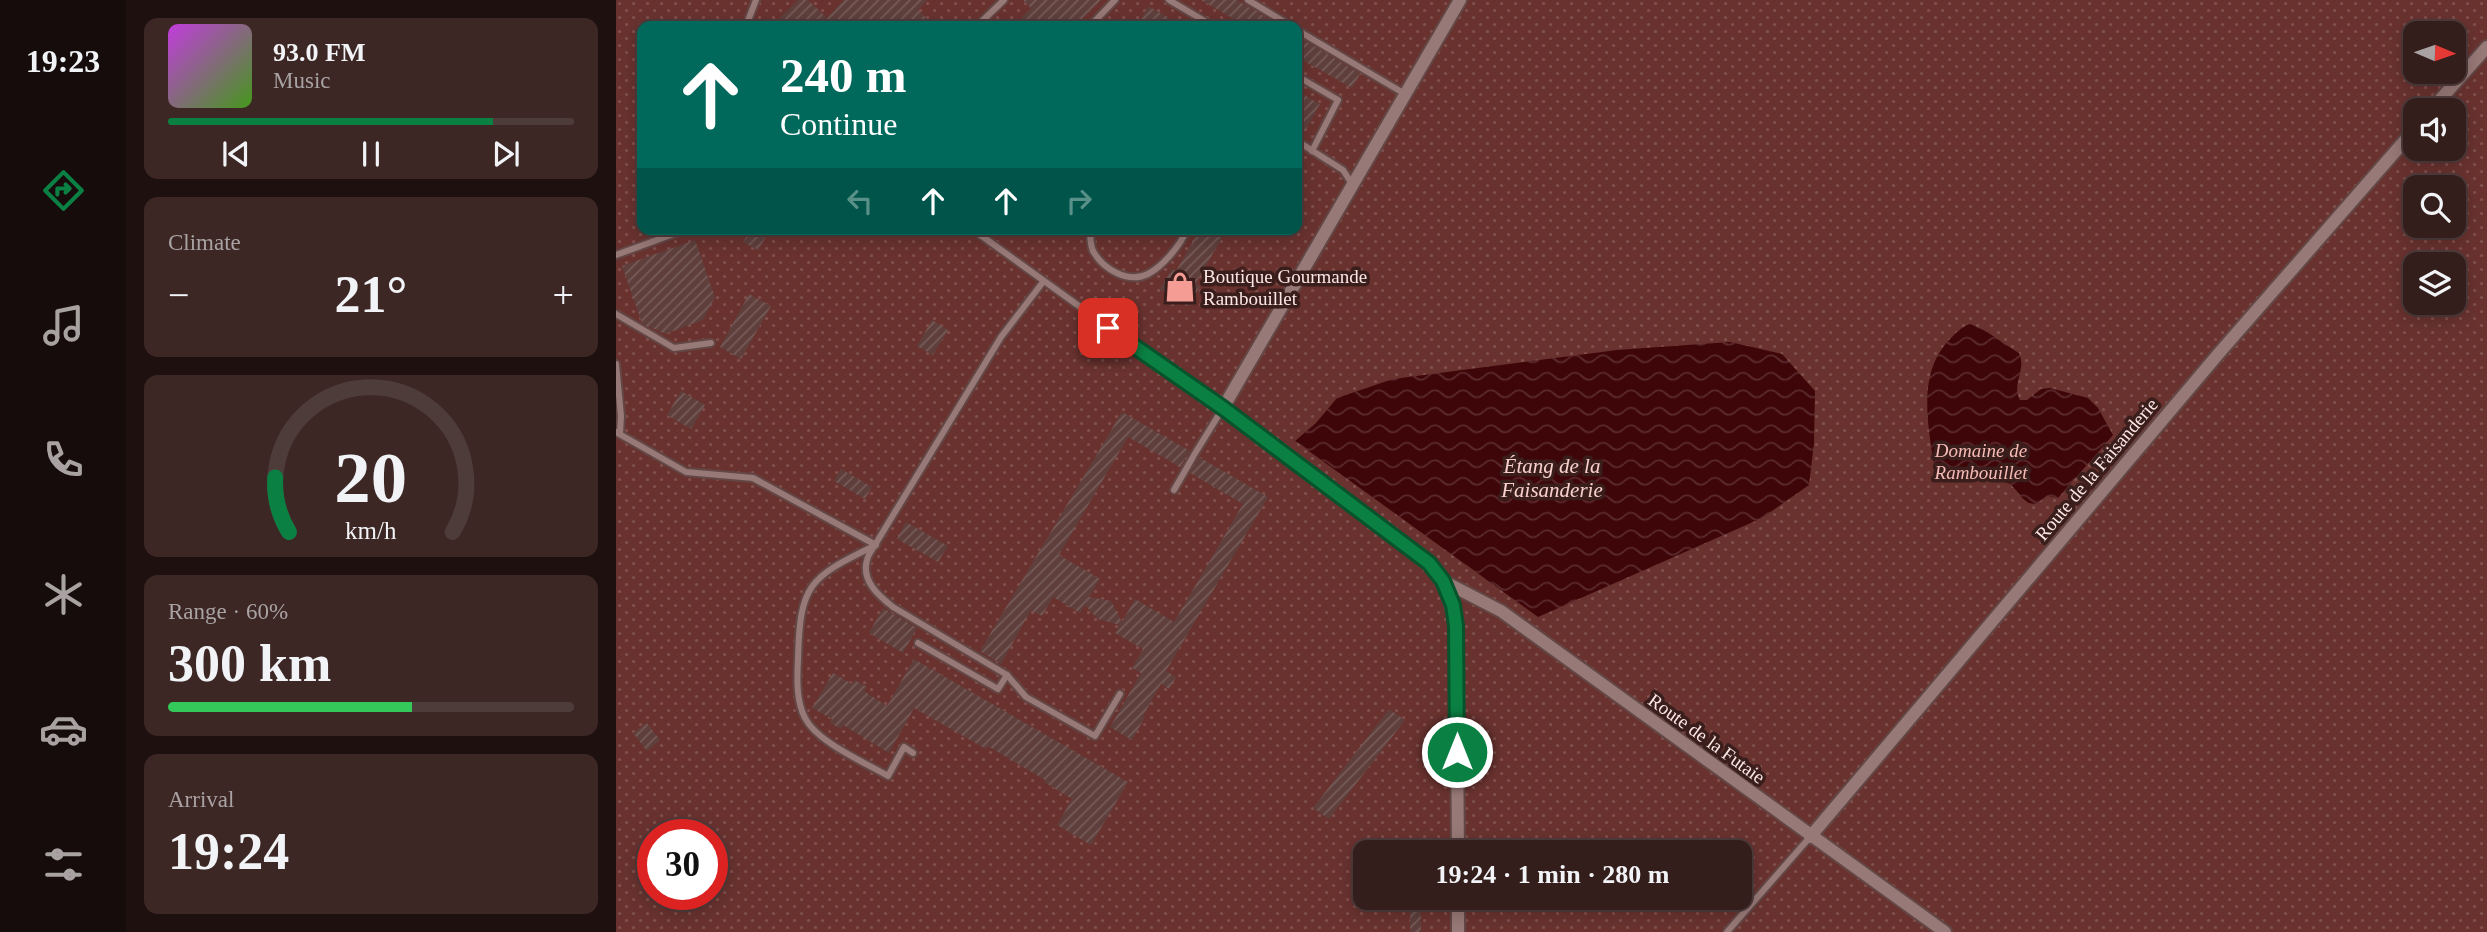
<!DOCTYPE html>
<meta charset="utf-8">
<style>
body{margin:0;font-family:Georgia,serif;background:#3c2725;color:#f1f3f6;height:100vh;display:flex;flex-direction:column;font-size:26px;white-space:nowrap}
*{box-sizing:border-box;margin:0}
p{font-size:23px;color:#a9a2a3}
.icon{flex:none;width:38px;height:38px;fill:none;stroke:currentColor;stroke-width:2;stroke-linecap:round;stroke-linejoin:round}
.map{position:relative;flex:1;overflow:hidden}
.drawer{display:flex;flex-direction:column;gap:18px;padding:18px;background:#1d100f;width:490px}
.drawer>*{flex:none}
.top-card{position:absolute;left:21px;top:21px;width:665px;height:214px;border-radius:14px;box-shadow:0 4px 18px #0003,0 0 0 2px #4e3c3b;background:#00695c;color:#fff;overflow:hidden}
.needle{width:46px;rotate:92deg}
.fabs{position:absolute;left:1787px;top:21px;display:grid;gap:14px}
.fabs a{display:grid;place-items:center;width:63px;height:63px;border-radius:14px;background:#341e1c;box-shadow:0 4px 18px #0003,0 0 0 2px #4e3c3b;font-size:35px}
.speed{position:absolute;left:21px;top:819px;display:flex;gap:14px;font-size:35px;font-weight:700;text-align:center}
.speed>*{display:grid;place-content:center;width:91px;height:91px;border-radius:50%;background:#341e1c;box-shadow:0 4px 18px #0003,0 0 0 2px #4e3c3b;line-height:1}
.speed .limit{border:10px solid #d22;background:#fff;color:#111}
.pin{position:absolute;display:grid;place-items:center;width:60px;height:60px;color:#fff;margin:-30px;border-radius:14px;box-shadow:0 4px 10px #0006}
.me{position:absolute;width:77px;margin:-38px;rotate:0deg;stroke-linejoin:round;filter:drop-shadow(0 0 5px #0008)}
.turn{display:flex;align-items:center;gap:24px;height:147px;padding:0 28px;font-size:32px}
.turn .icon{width:91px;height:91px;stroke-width:2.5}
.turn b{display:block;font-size:49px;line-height:60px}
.lanes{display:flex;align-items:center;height:66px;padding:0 28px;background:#0003;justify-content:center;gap:35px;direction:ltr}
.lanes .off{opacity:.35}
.big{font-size:52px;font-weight:800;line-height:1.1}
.drawer .tile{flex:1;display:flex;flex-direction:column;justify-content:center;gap:10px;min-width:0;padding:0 24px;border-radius:14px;background:#3c2725}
.drawer .dial{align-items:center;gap:0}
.dial svg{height:182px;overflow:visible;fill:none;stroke:#4e3c3b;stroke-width:7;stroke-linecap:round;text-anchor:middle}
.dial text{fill:#f1f3f6;stroke:none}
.song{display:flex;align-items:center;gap:21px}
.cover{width:84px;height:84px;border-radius:10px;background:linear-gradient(135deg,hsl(290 70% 55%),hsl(100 70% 35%))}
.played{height:7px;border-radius:4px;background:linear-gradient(90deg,#0b8043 80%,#4e3c3b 80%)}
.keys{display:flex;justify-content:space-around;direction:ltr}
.heat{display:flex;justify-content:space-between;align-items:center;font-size:38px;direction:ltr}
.charge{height:10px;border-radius:5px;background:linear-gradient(90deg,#34c759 60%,#4e3c3b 0)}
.trip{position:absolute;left:737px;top:840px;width:399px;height:70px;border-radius:14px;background:#341e1c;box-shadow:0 4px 18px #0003,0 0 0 2px #4e3c3b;font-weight:800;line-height:70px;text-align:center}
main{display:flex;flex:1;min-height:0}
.menu{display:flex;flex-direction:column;width:126px;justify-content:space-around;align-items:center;background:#150c0b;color:#a9a2a3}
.menu .icon{width:49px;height:49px}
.menu .selected{color:#0b8043}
.menu b{font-size:32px;color:#f1f3f6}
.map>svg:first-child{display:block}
.park{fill:url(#park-dots);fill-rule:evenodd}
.water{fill:url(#water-waves)}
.building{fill:url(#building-hatch)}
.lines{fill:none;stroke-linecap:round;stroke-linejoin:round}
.service-casing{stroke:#624745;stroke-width:10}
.minor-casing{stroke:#624745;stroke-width:16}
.service{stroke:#977977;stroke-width:6}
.minor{stroke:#977977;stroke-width:12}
.route-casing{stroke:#07532c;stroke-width:18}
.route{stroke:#0b8043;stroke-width:12}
.labels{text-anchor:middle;stroke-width:7;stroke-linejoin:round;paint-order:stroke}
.poi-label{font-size:19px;fill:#fbe7e5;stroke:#3a1e1c;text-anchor:start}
.park-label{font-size:19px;font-style:italic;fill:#f6bbb6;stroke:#3a1e1c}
.street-label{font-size:19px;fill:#fbe7e5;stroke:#3a1e1c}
.water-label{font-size:21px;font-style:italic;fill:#f8d0cc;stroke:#3a1e1c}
</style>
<main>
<nav class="menu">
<b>19:23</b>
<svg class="icon selected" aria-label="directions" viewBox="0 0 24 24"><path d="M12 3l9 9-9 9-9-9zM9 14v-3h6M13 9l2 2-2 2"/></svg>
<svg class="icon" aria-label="music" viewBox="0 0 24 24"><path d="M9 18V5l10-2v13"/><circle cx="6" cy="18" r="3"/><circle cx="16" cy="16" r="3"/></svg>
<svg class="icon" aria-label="phone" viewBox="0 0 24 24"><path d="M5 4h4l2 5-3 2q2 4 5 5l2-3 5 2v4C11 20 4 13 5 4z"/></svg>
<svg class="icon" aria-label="climate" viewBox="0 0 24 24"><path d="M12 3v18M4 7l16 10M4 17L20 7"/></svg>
<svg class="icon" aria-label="car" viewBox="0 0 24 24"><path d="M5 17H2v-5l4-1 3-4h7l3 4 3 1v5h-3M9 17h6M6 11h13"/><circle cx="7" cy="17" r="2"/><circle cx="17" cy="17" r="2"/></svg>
<svg class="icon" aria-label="filters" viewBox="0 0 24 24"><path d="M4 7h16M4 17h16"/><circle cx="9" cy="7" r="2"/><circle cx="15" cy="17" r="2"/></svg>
</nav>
<section class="drawer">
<div class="tile">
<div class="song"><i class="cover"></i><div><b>93.0 FM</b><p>Music</p></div></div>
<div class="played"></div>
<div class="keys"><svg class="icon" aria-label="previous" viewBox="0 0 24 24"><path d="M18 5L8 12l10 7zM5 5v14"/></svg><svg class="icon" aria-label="pause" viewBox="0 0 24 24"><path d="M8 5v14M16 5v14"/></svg><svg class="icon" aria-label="next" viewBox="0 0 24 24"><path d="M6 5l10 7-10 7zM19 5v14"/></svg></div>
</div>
<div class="tile"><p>Climate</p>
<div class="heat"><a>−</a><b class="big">21°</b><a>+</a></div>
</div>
<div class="tile dial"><svg viewBox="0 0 100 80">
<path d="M14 69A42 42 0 1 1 86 69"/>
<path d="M14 69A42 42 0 0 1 8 45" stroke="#0b8043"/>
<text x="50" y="56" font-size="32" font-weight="700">20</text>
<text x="50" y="72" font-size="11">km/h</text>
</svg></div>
<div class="tile"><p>Range · 60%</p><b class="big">300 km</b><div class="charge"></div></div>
<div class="tile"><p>Arrival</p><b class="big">19:24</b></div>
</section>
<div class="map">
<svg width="1871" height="932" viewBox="0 0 1871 932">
<defs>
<pattern id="park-dots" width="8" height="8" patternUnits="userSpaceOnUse" patternTransform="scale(1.75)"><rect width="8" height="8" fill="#69322f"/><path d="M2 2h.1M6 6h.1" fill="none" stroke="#7f504d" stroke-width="1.8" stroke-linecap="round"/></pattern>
<pattern id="water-waves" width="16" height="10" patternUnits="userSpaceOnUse" patternTransform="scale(1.75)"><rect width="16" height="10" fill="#3e0609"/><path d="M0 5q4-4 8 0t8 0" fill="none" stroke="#5b2a2d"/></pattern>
<pattern id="building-hatch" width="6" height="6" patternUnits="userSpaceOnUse" patternTransform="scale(1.75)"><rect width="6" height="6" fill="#5e3f3c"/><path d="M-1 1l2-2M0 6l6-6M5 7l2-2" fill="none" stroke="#765b58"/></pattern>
</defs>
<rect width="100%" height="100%" fill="#452826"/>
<!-- park -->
<path class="park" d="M0 0H1871V932H0ZM26 26H681V229H26ZM1799 33H1838V72H1799ZM1799 110H1838V149H1799ZM1799 187H1838V226H1799ZM1799 264H1838V303H1799ZM37 835H96V894H37ZM749 852H1124V898H749Z"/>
<!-- water -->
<g class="water">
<path d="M1354 324C1373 331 1386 343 1403 353 1411 370 1395 384 1404 400H1411L1425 389 1434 388 1472 398 1482 408 1497 435 1442 498 1432 496C1428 498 1425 501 1421 503 1408 508 1402 488 1392 483L1322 470 1318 466C1312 424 1301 374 1333 340 1339 334 1345 327 1354 324Z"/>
<path d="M1114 342 1166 354 1199 391 1198 443 1193 485 1146 518 922 617 679 441 700 423 721 398 777 379 1001 350Z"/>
</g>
<!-- building -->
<g class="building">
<path d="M182 0H192L211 18 228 0H311L302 10 319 26H156Z"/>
<path d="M407 0H485L459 26H397L415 8Z"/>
<path d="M585 0H621L664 26H630Z"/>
<path d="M532 6 567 26H521Z"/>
<path d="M681 36 744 74 736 88 681 57Z"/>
<path d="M681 91 704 104 689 131 681 126Z"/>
<path d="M135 229H155L142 250 127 242Z"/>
<path d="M584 229H611L580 283 584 286 573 306 544 289 556 269 560 271Z"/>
<path d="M79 240 99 297 87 320 49 334 26 323 6 266Z"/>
<path d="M133 294 155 306 125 359 104 347Z"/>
<path d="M316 320 332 330 317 355 301 346Z"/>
<path d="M65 391 89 405 75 429 51 415Z"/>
<path d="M506 412 574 451 564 467 512 437 443 555 484 579 473 597 495 601 506 622 519 599 558 622 627 504 574 473 583 457 652 497 550 671 560 677 553 689 545 684 527 716 529 717 516 740 494 727 525 673 516 668 527 649 499 633 504 625 482 619 469 605 464 613 437 597 426 616 415 610 385 664 364 651Z"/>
<path d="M225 469 256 487 249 499 218 481Z"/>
<path d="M290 522 332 546 322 562 281 539Z"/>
<path d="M267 608 301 628 287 653 253 633Z"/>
<path d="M298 659 512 782 475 845 441 825 456 799 428 782 429 780 372 746 370 749 298 708 273 753 227 725 225 729 214 723 216 719 196 708 217 673 236 684 239 680 251 687 248 691 271 706Z"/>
<path d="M773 709 789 720 713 819 697 808Z"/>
<path d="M31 723 44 740 31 751 17 733Z"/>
<rect x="794" y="898" width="11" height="34"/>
</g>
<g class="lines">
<!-- service casing -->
<g class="service-casing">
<g id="service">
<path d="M553 0 597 26"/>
<path d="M632 0 675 26"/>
<path d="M479 21 499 0"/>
<path d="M130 26 140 0"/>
<path d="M361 26 388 0"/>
<path d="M474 26 479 21 489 26"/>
<path d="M681 30 789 94"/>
<path d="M681 76 722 100 696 151"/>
<path d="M681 141 727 170 736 184"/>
<path d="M356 229 556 373"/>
<path d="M474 229C474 237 474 244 477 251 487 269 512 284 532 274 547 266 565 245 571 229"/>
<path d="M0 255 71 229"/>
<path d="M427 282 385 337 262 540C259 546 252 554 251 560 245 581 263 596 277 607L391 675 410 697 479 736 504 694"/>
<path d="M0 314 58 348 95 343"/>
<path d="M0 364 5 416 4 433"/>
<path d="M0 432 70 472 137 478 260 545"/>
<path d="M578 455 607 408"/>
<path d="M558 490 577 457"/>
<path d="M258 546C192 578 184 585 182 659 181 678 180 701 189 718 201 742 248 762 272 776L288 747 297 753"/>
<path d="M302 643 382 689 391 675"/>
<path d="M1111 932 1194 837"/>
</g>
</g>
<!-- minor casing -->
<g class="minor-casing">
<g id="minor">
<path d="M1815 110 1871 47"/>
<path d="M556 373 607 408 813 563C829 583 836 601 840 626L842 852"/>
<path d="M607 408 844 0"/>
<path d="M827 581 885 611 1329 932"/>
<path d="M1194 837 1604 352 1799 129"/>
<path d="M842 898V932"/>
</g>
</g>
<!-- service -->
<use href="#service" class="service"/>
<!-- minor -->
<use href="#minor" class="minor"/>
</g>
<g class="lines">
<!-- route casing -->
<g class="route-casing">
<path id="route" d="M492 328 607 408 813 563 827 581 837 605 840 626 841 752"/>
</g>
<!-- route -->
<use href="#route" class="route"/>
</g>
<!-- icons -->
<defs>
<g id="shop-bare" transform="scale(2.415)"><path d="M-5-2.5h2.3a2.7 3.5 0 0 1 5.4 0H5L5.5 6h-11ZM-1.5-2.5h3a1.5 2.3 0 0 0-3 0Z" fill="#f59c95" stroke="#3a1e1c" stroke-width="2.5" paint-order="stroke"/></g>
</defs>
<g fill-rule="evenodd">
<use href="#shop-bare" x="564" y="287"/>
</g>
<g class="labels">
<!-- poi labels -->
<g class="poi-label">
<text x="587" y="283">Boutique Gourmande<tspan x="587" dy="22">Rambouillet</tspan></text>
</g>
<!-- park labels -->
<g class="park-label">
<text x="1365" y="457">Domaine de<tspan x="1365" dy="22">Rambouillet</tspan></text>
</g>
<!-- street labels -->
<g class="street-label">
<text transform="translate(1480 469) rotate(-50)" y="7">Route de la Faisanderie</text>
<text transform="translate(1091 738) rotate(36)" y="7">Route de la Futaie</text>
</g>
<!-- water labels -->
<g class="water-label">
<text x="936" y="473">Étang de la<tspan x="936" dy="24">Faisanderie</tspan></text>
</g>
</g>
</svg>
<div class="fabs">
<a><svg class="needle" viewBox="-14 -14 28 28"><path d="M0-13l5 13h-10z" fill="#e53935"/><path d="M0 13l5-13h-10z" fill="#a9a2a3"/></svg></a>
<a><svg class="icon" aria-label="sound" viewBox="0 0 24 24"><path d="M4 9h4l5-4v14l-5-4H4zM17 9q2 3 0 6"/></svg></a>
<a><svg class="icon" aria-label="search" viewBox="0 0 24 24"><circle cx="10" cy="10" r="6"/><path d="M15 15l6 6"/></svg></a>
<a><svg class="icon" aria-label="layers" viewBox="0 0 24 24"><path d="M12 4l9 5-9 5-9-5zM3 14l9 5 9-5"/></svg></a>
</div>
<div class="speed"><div class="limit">30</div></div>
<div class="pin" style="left:492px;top:328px;background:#d93025"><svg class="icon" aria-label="arrive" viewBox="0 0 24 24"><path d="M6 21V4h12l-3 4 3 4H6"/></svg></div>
<svg class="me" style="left:841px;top:752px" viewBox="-20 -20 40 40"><circle r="17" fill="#0b8043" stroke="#fff" stroke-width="3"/><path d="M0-11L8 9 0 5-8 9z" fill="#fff"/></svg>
<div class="trip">19:24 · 1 min · 280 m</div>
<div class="top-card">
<div class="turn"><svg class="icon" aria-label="ahead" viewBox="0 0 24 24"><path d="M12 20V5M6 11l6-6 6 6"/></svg><div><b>240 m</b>Continue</div></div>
<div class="lanes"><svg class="icon off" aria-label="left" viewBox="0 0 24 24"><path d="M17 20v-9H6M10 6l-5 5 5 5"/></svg><svg class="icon" aria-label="ahead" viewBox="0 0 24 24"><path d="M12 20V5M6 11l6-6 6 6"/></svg><svg class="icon" aria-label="ahead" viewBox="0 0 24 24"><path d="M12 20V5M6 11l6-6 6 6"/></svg><svg class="icon off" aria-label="right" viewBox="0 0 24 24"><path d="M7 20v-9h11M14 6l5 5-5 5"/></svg></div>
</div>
</div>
</main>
